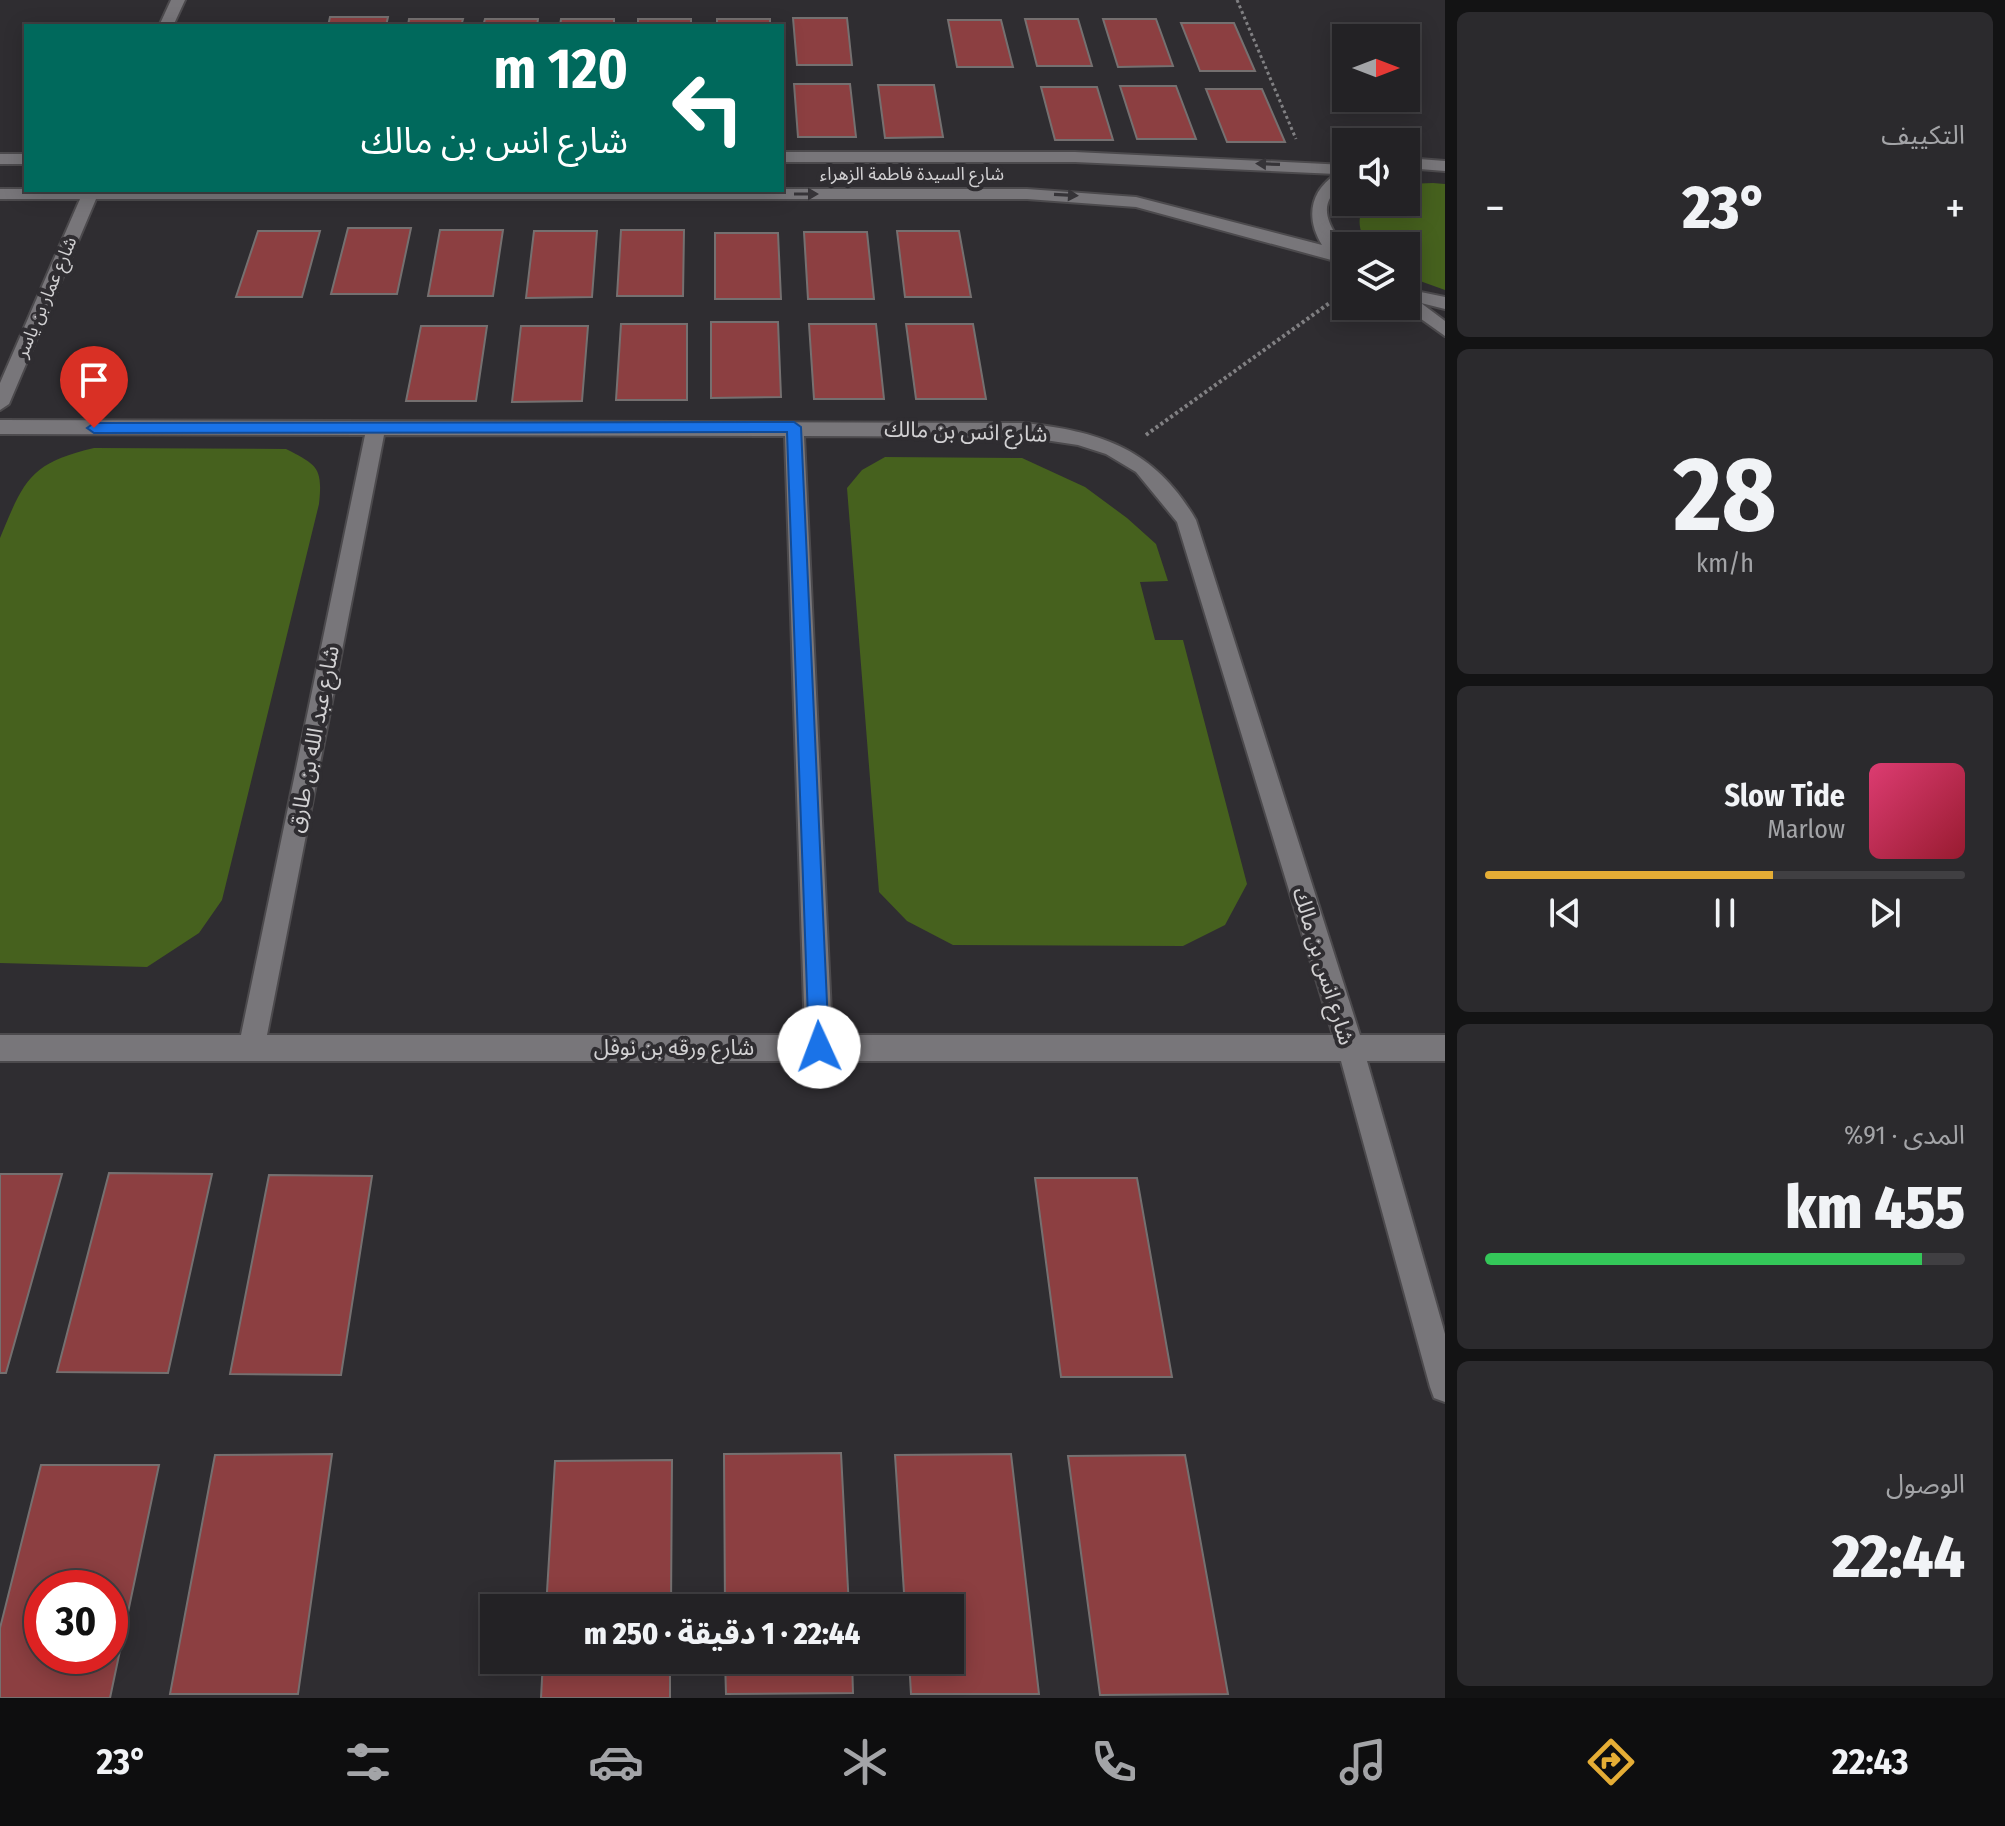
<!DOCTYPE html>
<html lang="ar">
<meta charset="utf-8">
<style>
body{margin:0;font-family:"Fira Sans Condensed","Noto Sans Arabic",sans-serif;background:#2b2a2d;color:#f1f3f6;direction:rtl;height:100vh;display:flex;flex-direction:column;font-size:30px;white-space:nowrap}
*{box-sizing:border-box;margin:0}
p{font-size:26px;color:#a3a4a7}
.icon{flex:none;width:44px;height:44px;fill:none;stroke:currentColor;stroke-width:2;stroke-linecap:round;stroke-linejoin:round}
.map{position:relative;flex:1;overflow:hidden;direction:ltr}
.sheet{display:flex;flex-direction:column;gap:12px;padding:12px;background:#131314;width:560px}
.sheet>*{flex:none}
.hud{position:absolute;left:24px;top:24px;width:760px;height:168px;border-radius:0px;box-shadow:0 4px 20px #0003,0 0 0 2px #403f42;direction:rtl;background:#00695c;color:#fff;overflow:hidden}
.needle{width:52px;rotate:90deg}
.buttons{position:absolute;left:1332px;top:24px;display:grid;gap:16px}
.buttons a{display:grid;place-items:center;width:88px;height:88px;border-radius:0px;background:#232225;box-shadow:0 4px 20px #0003,0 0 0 2px #403f42;font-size:40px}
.speed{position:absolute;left:24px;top:1570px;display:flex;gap:16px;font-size:40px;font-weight:700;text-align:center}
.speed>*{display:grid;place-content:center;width:104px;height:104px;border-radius:50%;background:#232225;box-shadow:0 4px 20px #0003,0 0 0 2px #403f42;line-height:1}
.speed .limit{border:12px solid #d22;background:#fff;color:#111}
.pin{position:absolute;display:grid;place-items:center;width:68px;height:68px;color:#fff;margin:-82px -34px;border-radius:50% 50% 50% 0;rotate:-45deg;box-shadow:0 0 8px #0007}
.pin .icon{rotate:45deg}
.me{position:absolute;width:88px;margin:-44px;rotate:358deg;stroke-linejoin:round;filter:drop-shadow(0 0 6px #0008)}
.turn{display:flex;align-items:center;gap:28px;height:168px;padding:0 24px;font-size:36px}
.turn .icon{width:104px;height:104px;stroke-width:2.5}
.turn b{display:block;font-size:56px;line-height:68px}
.big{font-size:60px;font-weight:800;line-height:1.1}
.sheet .tile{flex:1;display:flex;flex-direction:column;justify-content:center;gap:12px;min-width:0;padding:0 28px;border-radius:12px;background:#2b2a2d}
.sheet .dial{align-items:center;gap:0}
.dial b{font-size:104px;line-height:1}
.song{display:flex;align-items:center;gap:24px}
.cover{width:96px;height:96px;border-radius:12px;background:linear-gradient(135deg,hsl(340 70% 55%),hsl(350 70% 35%))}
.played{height:8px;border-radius:4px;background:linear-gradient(90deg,#e5ad35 60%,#403f42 60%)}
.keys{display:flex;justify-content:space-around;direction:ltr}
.heat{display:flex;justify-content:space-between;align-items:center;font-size:44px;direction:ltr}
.charge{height:12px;border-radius:6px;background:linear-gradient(90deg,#34c759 91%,#403f42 0)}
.trip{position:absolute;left:480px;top:1594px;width:484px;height:80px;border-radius:0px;background:#232225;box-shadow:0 4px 20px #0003,0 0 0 2px #403f42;font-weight:800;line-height:80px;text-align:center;direction:rtl}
.tabs{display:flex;height:128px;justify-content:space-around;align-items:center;background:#0e0e0f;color:#a3a4a7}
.tabs .icon{width:56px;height:56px}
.tabs .active{color:#e5ad35}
.tabs b{font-size:36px;color:#f1f3f6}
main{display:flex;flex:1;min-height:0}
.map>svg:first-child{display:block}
.green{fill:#46611e}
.building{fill:#8c3f41;stroke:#757070;stroke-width:2;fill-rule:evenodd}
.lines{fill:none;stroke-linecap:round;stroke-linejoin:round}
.street-casing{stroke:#4c4a4d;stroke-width:4}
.path-far1{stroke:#818083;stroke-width:3;stroke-dasharray:3 3;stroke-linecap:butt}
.path{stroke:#818083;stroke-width:4;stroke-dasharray:3 3;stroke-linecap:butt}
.street{fill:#78767a;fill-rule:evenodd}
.oneway{fill:#363438}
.route{fill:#1a73e8;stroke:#114b97;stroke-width:2}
.labels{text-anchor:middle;stroke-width:8;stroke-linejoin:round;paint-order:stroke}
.far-street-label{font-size:18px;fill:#d2d1d3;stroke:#2f2d31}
.street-label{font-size:22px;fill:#d2d1d3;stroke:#2f2d31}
</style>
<main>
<section class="sheet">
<div class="tile"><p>التكييف</p>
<div class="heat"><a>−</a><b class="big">23°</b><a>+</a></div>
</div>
<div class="tile dial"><b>28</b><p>km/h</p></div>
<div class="tile">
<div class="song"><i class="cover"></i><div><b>Slow Tide</b><p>Marlow</p></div></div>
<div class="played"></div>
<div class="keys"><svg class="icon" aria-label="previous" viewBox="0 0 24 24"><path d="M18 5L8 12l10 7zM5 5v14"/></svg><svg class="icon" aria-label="pause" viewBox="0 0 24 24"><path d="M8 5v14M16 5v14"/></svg><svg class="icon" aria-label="next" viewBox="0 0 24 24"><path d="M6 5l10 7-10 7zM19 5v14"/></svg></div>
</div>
<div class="tile"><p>المدى · 91%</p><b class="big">455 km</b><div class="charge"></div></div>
<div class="tile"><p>الوصول</p><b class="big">22:44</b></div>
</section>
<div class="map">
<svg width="1445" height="1698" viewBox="0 0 1445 1698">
<rect width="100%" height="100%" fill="#2f2d31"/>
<!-- green -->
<g class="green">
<path d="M1433 183 1445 184V290L1406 276V246H1368C1358 230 1356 217 1367 202H1406V184Z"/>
<path d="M94 448 286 449C317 465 323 467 319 504L222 900 199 933 147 967 0 963V538C24 480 30 463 94 448Z"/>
<path d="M885 457 1022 458 1085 487 1127 518 1156 544 1168 581 1140 582 1155 640H1183L1247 884 1225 925 1183 946 953 945 907 921 879 892 847 488 862 470Z"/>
</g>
<!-- building -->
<g class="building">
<path d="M330 17H388L386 26H328Z"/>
<path d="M793 18H847L852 65H797Z"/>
<path d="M409 19H463L461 26H408Z"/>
<path d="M485 19H538L537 26H483Z"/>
<path d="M561 19H614V26H560Z"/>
<rect x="638" y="19" width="53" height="7"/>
<rect x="717" y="19" width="53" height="7"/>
<path d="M1025 19H1078L1092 66H1037Z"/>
<path d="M1103 19H1156L1173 66 1118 67Z"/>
<path d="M948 20H1001L1013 67H957Z"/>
<path d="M1181 23H1234L1255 71H1200Z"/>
<path d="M794 84H850L856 137H798Z"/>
<path d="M878 85H934L943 137 885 138Z"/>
<path d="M1120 86H1176L1196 139H1137Z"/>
<path d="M1041 87H1097L1113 140H1055Z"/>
<path d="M1206 89H1262L1285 142H1227Z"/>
<path d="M348 228H411L397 294H331Z"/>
<path d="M440 230H503L493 296H428Z"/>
<path d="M621 230H684L683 296H617Z"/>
<path d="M258 231H320L302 297H236Z"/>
<path d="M534 231H597L592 297 526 298Z"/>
<path d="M897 231H959L971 297H905Z"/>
<path d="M804 232H867L874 299H808Z"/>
<path d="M715 233H778L781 299H715Z"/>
<path d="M711 322H778L781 397 711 398Z"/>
<path d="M621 324H687V400H616Z"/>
<path d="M809 324H876L884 399H814Z"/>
<path d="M906 324H973L986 399H916Z"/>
<path d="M421 326H487L476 401H406Z"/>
<path d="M521 326H588L582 401 512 402Z"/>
<path d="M109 1173 212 1174 168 1373 57 1372Z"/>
<path d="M0 1174H62L6 1373H0Z"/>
<path d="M269 1175 372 1176 341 1375 230 1374Z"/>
<path d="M1035 1178H1137L1172 1377H1061Z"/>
<path d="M841 1453 849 1608H725L724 1454Z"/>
<path d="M332 1454 298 1694H170L215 1455Z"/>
<path d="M1011 1454 1039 1694H911L909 1660H950V1608H905L895 1455Z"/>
<path d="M1185 1455 1228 1694 1100 1695 1068 1456Z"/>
<path d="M672 1460 671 1608H546L555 1461Z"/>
<path d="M41 1465H159L110 1698H0V1628ZM42 1588H110V1656H42Z"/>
<path d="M543 1660H670V1698H541Z"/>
<path d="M725 1660H852L853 1693 726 1694Z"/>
</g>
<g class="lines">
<!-- street casing -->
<g class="street-casing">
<g id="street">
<path d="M171 0H185L173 26H159Z"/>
<path d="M782 152H1075L1346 165V182C1303 211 1346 237 1346 261H1335L1136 207 1027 199H96L9 404 0 410V383L80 199H0V189H1027L1136 197 1322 245C1306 219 1309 192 1336 174L1075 162H782Z"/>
<rect x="0" y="154" width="26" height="10"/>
<path d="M1406 158 1445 161V171L1406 168Z"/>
<path d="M1406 289 1445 297V309L1421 303 1445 321V336L1403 306H1406Z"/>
<path d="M0 420 1025 423C1102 432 1155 449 1196 520L1360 1035H1445V1061H1367L1445 1334V1402L1434 1398 1430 1387 1341 1061H0V1035H241L365 435 0 434ZM384 435 785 436 805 1035H267ZM804 436 1025 437 1078 445 1106 454 1136 472 1177 522 1333 1035H832Z"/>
</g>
</g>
<!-- path-far1 -->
<g class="path-far1">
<path d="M1237 0 1296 139"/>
<path d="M1340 296 1346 291"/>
</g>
<!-- path -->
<path class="path" d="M1146 435 1342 294"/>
<!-- street -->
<use href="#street" class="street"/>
</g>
<!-- one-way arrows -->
<defs><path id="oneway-solid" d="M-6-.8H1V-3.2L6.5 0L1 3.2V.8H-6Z" transform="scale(2)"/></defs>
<g class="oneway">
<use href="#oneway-solid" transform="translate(1268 164) rotate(-178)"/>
<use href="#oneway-solid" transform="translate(806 194)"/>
<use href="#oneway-solid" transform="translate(1066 195) rotate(3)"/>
</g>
<!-- route -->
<path class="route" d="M794 422 801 427 829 1047 826 1054 819 1056 812 1054 809 1047 787 432 94 433 87 428 94 423Z"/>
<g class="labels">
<!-- far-street labels -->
<g class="far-street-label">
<text x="912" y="180">شارع السيدة فاطمة الزهراء</text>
<text transform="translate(46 297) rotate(-67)" y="6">شارع عمار بن ياسر</text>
</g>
<!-- street labels -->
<g class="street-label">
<text transform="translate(966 431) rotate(2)" y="8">شارع انس بن مالك</text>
<text transform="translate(313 739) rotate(-79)" y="8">شارع عبد الله بن طارق</text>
<text transform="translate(1324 966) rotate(73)" y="8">شارع انس بن مالك</text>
<text x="674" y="1055">شارع ورقه بن نوفل</text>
</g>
</g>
</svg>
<div class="buttons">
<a><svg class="needle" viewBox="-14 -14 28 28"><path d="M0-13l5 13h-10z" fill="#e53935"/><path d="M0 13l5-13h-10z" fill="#a3a4a7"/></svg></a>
<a><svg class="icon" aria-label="sound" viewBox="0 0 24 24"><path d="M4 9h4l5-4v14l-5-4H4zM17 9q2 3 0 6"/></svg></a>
<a><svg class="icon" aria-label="layers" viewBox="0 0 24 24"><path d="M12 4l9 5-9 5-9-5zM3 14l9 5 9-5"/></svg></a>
</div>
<div class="speed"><div class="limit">30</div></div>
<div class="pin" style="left:94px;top:428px;background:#d93025"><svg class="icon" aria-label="arrive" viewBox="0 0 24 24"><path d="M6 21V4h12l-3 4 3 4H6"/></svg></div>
<svg class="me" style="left:819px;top:1047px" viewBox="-20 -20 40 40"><circle r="19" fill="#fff"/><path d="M0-13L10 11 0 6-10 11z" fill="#1a73e8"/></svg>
<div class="trip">22:44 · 1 دقيقة · 250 m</div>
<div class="hud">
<div class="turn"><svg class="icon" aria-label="left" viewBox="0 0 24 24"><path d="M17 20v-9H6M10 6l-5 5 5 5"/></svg><div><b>120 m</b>شارع انس بن مالك</div></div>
</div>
</div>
</main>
<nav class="tabs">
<b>22:43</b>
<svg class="icon active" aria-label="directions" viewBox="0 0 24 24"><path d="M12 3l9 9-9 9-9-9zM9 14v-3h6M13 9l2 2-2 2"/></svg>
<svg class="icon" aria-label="music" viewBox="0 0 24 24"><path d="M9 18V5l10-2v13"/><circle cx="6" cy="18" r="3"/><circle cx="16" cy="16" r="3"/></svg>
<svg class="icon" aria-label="phone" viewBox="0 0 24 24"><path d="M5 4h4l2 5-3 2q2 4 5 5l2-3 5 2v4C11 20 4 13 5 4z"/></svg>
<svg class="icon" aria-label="climate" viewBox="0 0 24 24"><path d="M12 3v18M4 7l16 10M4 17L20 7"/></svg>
<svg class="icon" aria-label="car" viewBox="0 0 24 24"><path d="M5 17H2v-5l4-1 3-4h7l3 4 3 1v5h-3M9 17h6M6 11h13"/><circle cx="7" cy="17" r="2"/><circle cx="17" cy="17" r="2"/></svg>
<svg class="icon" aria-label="filters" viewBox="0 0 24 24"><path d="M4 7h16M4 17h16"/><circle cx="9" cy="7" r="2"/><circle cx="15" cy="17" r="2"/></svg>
<b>23°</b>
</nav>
